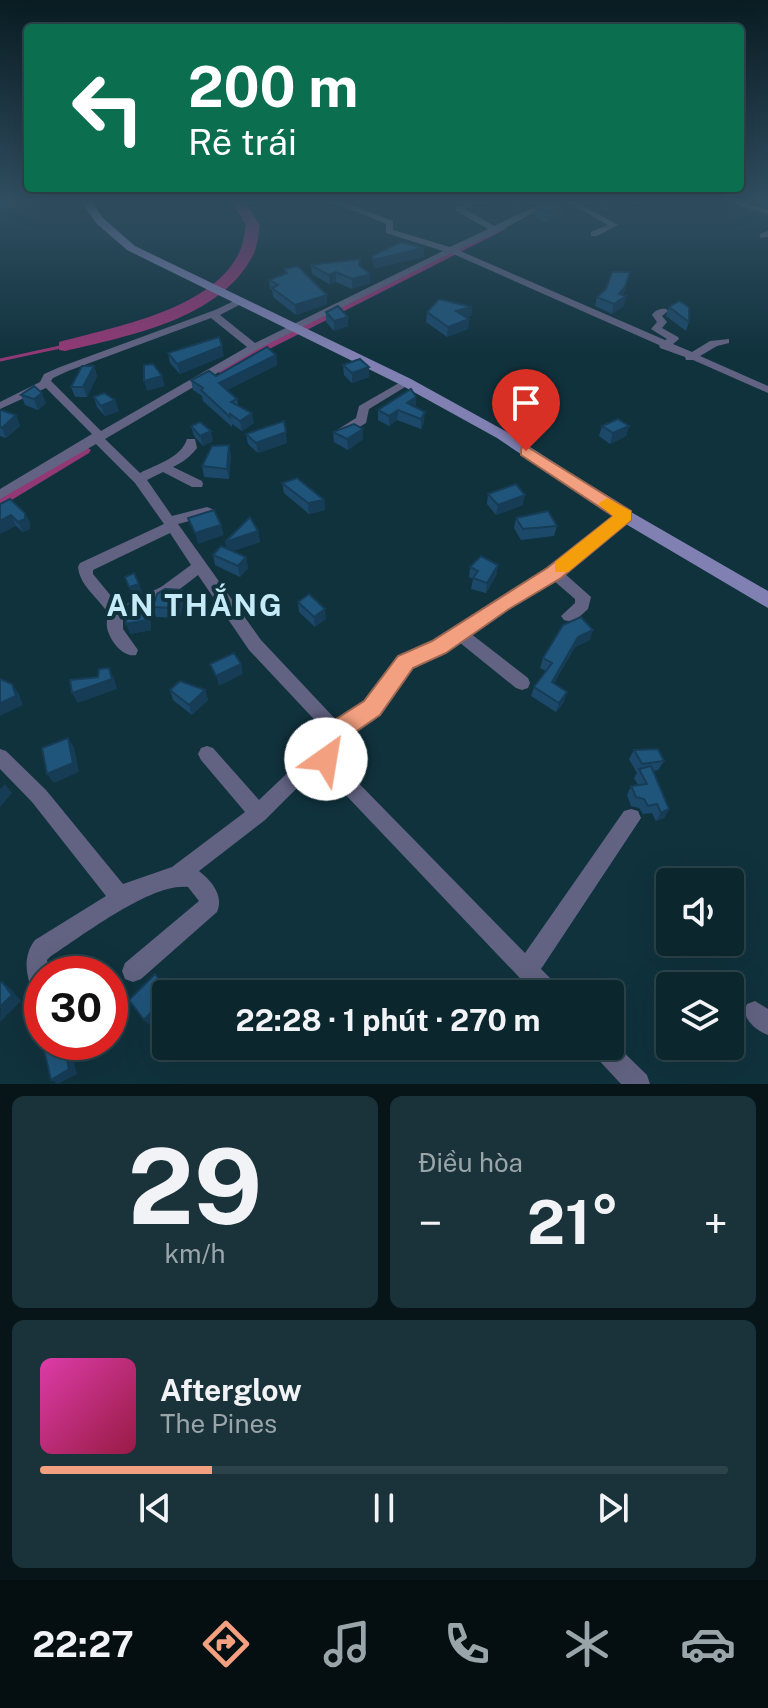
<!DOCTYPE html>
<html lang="vi">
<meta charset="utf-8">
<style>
body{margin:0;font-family:"Public Sans",sans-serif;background:#1a323a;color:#f1f3f6;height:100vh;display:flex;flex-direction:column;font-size:30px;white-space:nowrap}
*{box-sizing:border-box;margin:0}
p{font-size:26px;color:#9aa5aa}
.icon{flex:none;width:44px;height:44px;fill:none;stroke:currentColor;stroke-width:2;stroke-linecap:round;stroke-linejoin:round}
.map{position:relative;height:1084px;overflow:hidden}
.panel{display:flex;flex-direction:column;gap:12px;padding:12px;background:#071519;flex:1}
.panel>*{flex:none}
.hud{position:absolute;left:24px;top:24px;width:720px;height:168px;border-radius:8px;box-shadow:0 8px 32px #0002,0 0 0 2px #2c434a;background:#0b6e4f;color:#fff;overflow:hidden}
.fabs{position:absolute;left:656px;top:868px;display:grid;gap:16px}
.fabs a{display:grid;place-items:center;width:88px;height:88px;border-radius:8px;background:#0c262e;box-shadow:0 8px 32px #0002,0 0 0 2px #2c434a;font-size:40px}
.speed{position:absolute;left:24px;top:956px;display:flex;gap:16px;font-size:40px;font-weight:700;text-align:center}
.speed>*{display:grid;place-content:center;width:104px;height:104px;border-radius:50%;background:#0c262e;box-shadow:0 8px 32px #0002,0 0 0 2px #2c434a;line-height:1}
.speed .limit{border:12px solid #d22;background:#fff;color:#111}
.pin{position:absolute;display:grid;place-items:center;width:68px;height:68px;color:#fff;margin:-82px -34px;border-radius:50% 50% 50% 0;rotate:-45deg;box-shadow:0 0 8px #0007}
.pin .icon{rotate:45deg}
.me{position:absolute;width:88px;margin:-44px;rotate:32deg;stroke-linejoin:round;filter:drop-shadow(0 0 6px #0008)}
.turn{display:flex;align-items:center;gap:28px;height:168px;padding:0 32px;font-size:36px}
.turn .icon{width:104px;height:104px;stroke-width:2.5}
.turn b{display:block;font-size:56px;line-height:68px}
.big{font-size:60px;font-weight:700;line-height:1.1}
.panel .card{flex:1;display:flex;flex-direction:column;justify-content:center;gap:12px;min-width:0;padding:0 28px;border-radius:12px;background:#1a323a}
.panel .dial{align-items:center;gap:0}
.dial b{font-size:104px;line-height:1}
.song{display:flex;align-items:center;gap:24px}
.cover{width:96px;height:96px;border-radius:12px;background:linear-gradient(135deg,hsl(320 70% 55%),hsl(340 70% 35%))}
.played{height:8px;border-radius:4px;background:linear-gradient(90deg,#f2a07f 25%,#2c434a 25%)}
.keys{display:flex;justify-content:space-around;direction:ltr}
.heat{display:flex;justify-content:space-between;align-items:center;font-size:44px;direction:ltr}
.panel .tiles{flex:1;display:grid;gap:12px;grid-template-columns:1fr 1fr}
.card:last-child{grid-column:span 2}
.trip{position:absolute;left:152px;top:980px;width:472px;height:80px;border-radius:8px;background:#0c262e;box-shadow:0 8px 32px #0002,0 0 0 2px #2c434a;font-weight:700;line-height:80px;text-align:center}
.tabs{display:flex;height:128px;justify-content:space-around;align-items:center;background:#050f12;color:#9aa5aa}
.tabs .icon{width:56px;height:56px}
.tabs .on{color:#f2a07f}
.tabs b{font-size:36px;color:#f1f3f6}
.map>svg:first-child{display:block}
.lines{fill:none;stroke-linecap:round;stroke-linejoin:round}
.stream{stroke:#923975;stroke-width:3}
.canal{fill:#923975;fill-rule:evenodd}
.river{fill:#923975;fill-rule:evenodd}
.street{fill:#626382;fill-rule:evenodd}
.secondary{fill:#8081b2;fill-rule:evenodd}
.wall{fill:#1c496a}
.shaded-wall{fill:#163c56}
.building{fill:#20557b;stroke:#163c56;stroke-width:2}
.route{fill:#f2a07f;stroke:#9d6853;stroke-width:2}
.slow{fill:#f59e0b}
.labels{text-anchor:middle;stroke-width:8;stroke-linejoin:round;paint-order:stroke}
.district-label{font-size:30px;font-weight:bold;letter-spacing:2px;fill:#c5eaf8;stroke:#10323d}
</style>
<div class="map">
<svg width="768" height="1084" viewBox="0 0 768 1084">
<rect width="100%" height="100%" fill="#10323d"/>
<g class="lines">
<!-- stream -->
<path class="stream" d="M0 360 65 346"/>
<!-- canal -->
<g class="canal">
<path d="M499 227 506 229 224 372 220 373 215 370Z"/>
<path d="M85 446 91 450 89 453 0 507V496Z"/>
</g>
<!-- river -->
<path class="river" d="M232 202H245L260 225C258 235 258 246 253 255 221 319 128 336 65 351L59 350V342C114 327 209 310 238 255 243 246 244 235 246 225Z"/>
<!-- street -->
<g class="street">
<path d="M333 202H343L393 221V230L450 247 488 229 456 211V207L472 202H482L465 209 494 226 544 202H553L498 232 458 250 665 340 667 339 651 329 657 322 652 315C655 310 661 308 666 309L668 311 662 316 667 322 662 328 678 337 679 339 673 344 692 352 710 341 729 339V343L717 346 700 356 768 386V393L693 360H686L685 357 660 348 659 345 451 253 258 349 105 439 140 473C157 464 181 458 187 439H195L197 448C190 457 183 462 173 467L202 481 203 484 202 487H192L163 472 147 480 172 516 207 507 212 509 214 512 212 515 178 524 261 640 339 723 366 703 400 657 433 642 497 599 549 569 620 513H630L632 516 630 519 564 573 591 597 588 609C581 615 574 624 564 620L561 616 575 603V599L553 580 507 607 470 633 528 678 530 683 528 688 522 690 516 688 459 642 445 652 412 667 378 713 351 736 343 738 335 759 525 953 624 811 631 809 638 811 641 818 541 969 558 986 561 994H535L321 769 312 773 265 820 199 871C212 881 224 896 217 912L141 979 133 982 125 979 122 971 125 963 199 901 188 887C152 882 82 936 51 956L47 960 50 974H42V998L34 995C26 976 22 957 35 940L106 896 32 802 0 769V749L6 751 46 790 123 884 172 867 245 812 201 760 198 754 201 748 207 746 213 748 259 800 300 761 320 753 326 740 324 730 249 650 198 575C183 587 147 615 128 611L125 607 128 603 161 587 191 565 170 533 93 570V574L120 607 123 611V629L138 650 136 655C123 658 109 640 107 627 106 620 109 615 105 609 95 595 80 585 78 567L80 563 164 524 135 483 96 444 0 499V489L92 434 46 388 0 409V402L40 382 44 374 60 367 215 310 238 299 241 300V304L220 315 255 343 443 251 386 233V224ZM211 318 247 347 101 431 51 381 53 378 68 371Z"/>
<path d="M567 202H576L618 225 597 236H591V232L608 225Z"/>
<path d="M729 202H740L768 210V214Z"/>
<path d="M768 231V237L760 238V234Z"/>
<path d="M406 379 410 380V384L369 409 366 423 345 436H337L335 433 337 430 356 418 359 406Z"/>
<path d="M755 1001 768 1009V1035C757 1031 748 1023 744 1012L747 1004Z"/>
<path d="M610 1039 647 1075 650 1084H621L593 1054 589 1046H610Z"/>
</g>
<!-- secondary -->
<path class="secondary" d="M82 202H92L104 219 135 246 411 379 507 432 631 512 768 591V608L619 520 497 438 401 385 127 250 96 223Z"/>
</g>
<!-- wall -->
<g class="wall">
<path d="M512 202H532V205L521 210 511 205Z"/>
<path d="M589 202H638L608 212Z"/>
<path d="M535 207 563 214 546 222 534 216Z"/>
<path d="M360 259 361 267 370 283 352 289 336 282 329 284 312 274 311 265Z"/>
<path d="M284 269 327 304 296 315 273 297 272 290 270 289 269 280 285 274Z"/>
<path d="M623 295 624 306 612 314 595 306 597 297Z"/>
<path d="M472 307 471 316 466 317 469 319 468 329 447 337 426 322 427 312Z"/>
<path d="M669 307 689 322 686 331 666 316Z"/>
<path d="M326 312 348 326 334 331 326 322Z"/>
<path d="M168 353 224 356 180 374 170 363Z"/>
<path d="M276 355 277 365 227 390 237 399 238 406 254 423 242 431 232 424V427L203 401 202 396 193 390 191 380 216 376Z"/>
<path d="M343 365 369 377 352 383 344 375Z"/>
<path d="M94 366 97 376 87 397H75L71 387Z"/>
<path d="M21 395 46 403 38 410 25 405Z"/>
<path d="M94 397 119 411 105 416 97 407Z"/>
<path d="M416 397V407L424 422 421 429 397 420 389 426 378 420V410Z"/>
<path d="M0 410 16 415 20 426 6 438 0 436Z"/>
<path d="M191 426 213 441 203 446 194 436Z"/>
<path d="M602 426H629L626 436 610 444 599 436Z"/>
<path d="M333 432 363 439 348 450 334 442Z"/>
<path d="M246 434 287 443 258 453 248 444Z"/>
<path d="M229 445 231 455 229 479 204 477 202 466Z"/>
<path d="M282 483 324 500 325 510 309 514 284 493Z"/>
<path d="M488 494 523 505 496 515 487 504Z"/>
<path d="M0 504 25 513 30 523V529L23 532 16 526Z"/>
<path d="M516 518 557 526 554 536 521 540 514 528Z"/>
<path d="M258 531 260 542 232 551 246 557 248 568 240 577 215 565 213 555 227 549 225 542Z"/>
<path d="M498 565 496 576 486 593 471 589 473 579 469 577 470 567Z"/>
<path d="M182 590 185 600 179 618 156 617 153 607Z"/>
<path d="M146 599 153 617H150L151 630 130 634Z"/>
<path d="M298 602 326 619 315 627 299 612Z"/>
<path d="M590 640 575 647 554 683 564 702 556 712 531 696 534 687 546 671 540 668 543 658Z"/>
<path d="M170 690H205L208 700 192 715 173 700Z"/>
<path d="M634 750 664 761 658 770 653 771 669 809 664 818 656 821 652 813 643 814 639 808 631 806 627 795 631 786 638 785 634 778 637 773 629 759Z"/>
</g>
<!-- shaded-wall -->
<g class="shaded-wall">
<path d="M522 202H532V205L521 210Z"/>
<path d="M615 202H638L608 212 610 203Z"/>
<path d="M565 206 563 214 546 222 547 213Z"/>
<path d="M424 248V257L373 269V260Z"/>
<path d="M336 272V282L329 284V275Z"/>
<path d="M630 272 623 297 626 296 624 306 612 314 614 304Z"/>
<path d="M370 274V283L352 289V279Z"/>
<path d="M327 295V304L296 315 295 305Z"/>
<path d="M472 307 471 316 455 321 456 311Z"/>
<path d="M348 317V326L334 331V321Z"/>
<path d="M469 319 468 329 447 337 448 327Z"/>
<path d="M222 346 224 356 180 374 177 364Z"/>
<path d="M276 355 277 365 221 393 219 383Z"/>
<path d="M94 366 97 376 87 397 83 387Z"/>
<path d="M369 367V377L352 383V373Z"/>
<path d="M162 376 165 386 147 391 144 381Z"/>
<path d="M42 393 46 403 38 410 34 399Z"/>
<path d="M416 397V407L407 403Z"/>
<path d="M115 400 119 411 105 416 101 406Z"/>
<path d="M398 410 397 420 389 426V416Z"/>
<path d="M425 412 424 422 421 429V419Z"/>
<path d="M252 413 254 423 242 431 240 421Z"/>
<path d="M16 415 20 426 6 438 2 428Z"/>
<path d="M629 426 626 436 610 444 613 433Z"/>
<path d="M363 429V439L348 450 347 439Z"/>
<path d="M211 431 213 441 203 446 200 436Z"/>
<path d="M286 432 287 443 258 453 256 443Z"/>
<path d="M229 445 231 455 229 479 227 469Z"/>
<path d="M525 495 523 505 496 515 498 505Z"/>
<path d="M324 500 325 510 309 514 308 503Z"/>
<path d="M25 513 30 523V529L23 532 18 522Z"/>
<path d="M11 515 16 526 0 534V521Z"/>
<path d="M221 525 224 535 198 544 195 533Z"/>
<path d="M258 531 260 542 228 553 225 542Z"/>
<path d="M246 557 248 568 240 577 238 566Z"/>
<path d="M498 565 496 576 486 593 487 583Z"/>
<path d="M139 584 143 594 133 597 129 587Z"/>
<path d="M182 590 185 600 179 618 176 608Z"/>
<path d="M146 607 150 617 151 630 130 634 126 624Z"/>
<path d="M325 609 326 619 315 627 314 617Z"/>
<path d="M593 630 590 640 575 647 549 692 552 682 578 637Z"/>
<path d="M241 664 243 674 219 686 216 676Z"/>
<path d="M109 668 114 678 117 689 78 703 72 693 112 679Z"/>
<path d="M12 684 19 694 23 705 0 716V703Z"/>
<path d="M205 690 208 700 192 715 189 705Z"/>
<path d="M567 692 564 702 556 712 559 703Z"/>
<path d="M68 738 74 747 79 772 54 783 47 774Z"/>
<path d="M5 784 12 793 0 807V789Z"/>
<path d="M669 809 664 818 656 821 661 813Z"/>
<path d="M2 982 11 989 21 1001 0 1022Z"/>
<path d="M155 1008 160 1014 149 1025 144 1020Z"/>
<path d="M63 1042H69L77 1074 58 1084 51 1080Z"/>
</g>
<!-- building -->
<g class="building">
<path d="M546 202H551L565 206 547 213 535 207Z"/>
<path d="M401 242 424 248 373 260 372 256Z"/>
<path d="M360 259 359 265 370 274 352 279 336 272 329 275 311 265Z"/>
<path d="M298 266 327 295 295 305 272 288 278 285 269 280 287 273 284 269Z"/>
<path d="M612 272H630L625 287 619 294 626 296 614 304 597 297 606 289Z"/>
<path d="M439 299 472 307 456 311 469 319 448 327 427 312Z"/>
<path d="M679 301 689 307V322L669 307Z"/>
<path d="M338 306 348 317 334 321 326 312Z"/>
<path d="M219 337 222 346 177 364 168 353Z"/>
<path d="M267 347 276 355 219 383 237 399 231 402 252 413 240 421 230 414V417L201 390 203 388 191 380 209 371 216 376Z"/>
<path d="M360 359 369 367 352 373 343 365Z"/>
<path d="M153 364 162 376 144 381V365Z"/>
<path d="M82 366H94L83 387H71Z"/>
<path d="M34 386 42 393 34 399 21 395Z"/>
<path d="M411 389 416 397 407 403 425 412 421 419 398 410 389 416 378 410Z"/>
<path d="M104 393 115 400 101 406 94 397Z"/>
<path d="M0 410 16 415 2 428 0 427Z"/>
<path d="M618 419 629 426 613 433 602 426Z"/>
<path d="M284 421 286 432 256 443 246 434Z"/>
<path d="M200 422 211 431 200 436 191 426Z"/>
<path d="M354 424 363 429 347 439 333 432Z"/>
<path d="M229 445 227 469 202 466 212 446Z"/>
<path d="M297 478 324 500 308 503 282 483Z"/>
<path d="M516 484 525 495 498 505 488 494Z"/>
<path d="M10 499 25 513V519L18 522 11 515 0 521V504Z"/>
<path d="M214 510 221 525 195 533 188 518Z"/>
<path d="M548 511 557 526 523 529 516 518Z"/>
<path d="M250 517 258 531 225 542Z"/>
<path d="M221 546 246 557 238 566 213 555Z"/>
<path d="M481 556 498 565 487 583 473 578 478 571 470 567Z"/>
<path d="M134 573 139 584 129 587 125 577Z"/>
<path d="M165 589 182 590 176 608 153 607 157 594Z"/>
<path d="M309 594 325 609 314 617 298 602Z"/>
<path d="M146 599 149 607H146L147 620 126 624 125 607Z"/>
<path d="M581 617 593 630 578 637 552 682 567 692 559 703 534 687 552 663 543 658 563 625Z"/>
<path d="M234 653 241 664 216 676 210 664Z"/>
<path d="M109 668 112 679 72 693 70 680 98 677 99 669Z"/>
<path d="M0 679 12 684 16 696 0 703Z"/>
<path d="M180 681 205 690 189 705 170 690Z"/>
<path d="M68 738 73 763 47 774 42 748Z"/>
<path d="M658 749 664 761 642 764 634 750Z"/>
<path d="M651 766 669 809 661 813 657 804 648 806 644 799 636 797 631 786 647 784 639 769Z"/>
<path d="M155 974 171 994H166V1023L155 1008 144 1020 129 1000Z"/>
<path d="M2 982 12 995 0 1007V984Z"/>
<path d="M50 1042H63L69 1069 51 1080 43 1046Z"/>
</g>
<!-- sky -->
<linearGradient id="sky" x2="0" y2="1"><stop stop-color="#091c22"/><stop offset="0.57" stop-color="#314f62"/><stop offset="1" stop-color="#314f62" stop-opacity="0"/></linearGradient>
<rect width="768" height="353" fill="url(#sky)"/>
<!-- route -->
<path class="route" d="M526 446 631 511V520L561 578 509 609 446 653 413 668 380 715 344 740 335 767 326 770 318 767 315 759 327 725 364 701 398 656 432 641 547 568 613 516 521 455V448Z"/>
<!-- slow -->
<path class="slow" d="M607 498 631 511V520L568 572H555V562L613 516 598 504Z"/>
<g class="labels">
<!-- district labels -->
<g class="district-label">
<text x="195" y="616">AN THẮNG</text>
</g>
</g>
</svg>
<div class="fabs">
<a><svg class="icon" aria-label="sound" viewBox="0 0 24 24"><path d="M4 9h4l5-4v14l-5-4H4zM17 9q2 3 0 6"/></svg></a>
<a><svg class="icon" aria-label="layers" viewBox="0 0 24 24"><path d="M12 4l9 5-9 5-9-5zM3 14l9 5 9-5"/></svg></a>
</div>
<div class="speed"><div class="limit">30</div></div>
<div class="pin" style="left:526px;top:451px;background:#d93025"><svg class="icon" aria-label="arrive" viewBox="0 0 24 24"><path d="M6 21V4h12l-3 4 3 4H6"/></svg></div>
<svg class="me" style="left:326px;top:759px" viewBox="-20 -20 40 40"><circle r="19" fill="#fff"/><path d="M0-13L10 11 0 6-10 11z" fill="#f2a07f"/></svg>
<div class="trip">22:28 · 1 phút · 270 m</div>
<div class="hud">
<div class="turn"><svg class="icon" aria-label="left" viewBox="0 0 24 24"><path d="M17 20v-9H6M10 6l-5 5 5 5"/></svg><div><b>200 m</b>Rẽ trái</div></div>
</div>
</div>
<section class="panel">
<div class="tiles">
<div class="card dial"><b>29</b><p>km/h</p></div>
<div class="card"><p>Điều hòa</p>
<div class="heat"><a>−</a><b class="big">21°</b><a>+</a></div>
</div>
<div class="card">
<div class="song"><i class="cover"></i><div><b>Afterglow</b><p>The Pines</p></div></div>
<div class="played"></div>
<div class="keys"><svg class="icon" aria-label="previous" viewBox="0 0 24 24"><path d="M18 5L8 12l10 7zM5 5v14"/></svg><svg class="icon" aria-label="pause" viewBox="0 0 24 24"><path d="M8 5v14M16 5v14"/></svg><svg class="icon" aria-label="next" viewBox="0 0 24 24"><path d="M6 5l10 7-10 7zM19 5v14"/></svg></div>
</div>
</div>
</section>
<nav class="tabs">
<b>22:27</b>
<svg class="icon on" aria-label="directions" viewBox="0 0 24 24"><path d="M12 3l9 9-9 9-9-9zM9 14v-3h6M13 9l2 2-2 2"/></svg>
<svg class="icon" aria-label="music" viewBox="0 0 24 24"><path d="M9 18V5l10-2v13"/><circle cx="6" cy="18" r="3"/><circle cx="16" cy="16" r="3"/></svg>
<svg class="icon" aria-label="phone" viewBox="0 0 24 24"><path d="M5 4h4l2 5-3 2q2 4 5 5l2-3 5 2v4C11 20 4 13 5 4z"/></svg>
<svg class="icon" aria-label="climate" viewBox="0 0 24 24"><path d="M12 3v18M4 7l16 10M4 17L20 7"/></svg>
<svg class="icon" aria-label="car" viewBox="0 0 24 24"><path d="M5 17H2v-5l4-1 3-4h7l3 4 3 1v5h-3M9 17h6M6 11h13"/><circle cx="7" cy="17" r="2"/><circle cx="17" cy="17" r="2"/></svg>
</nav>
